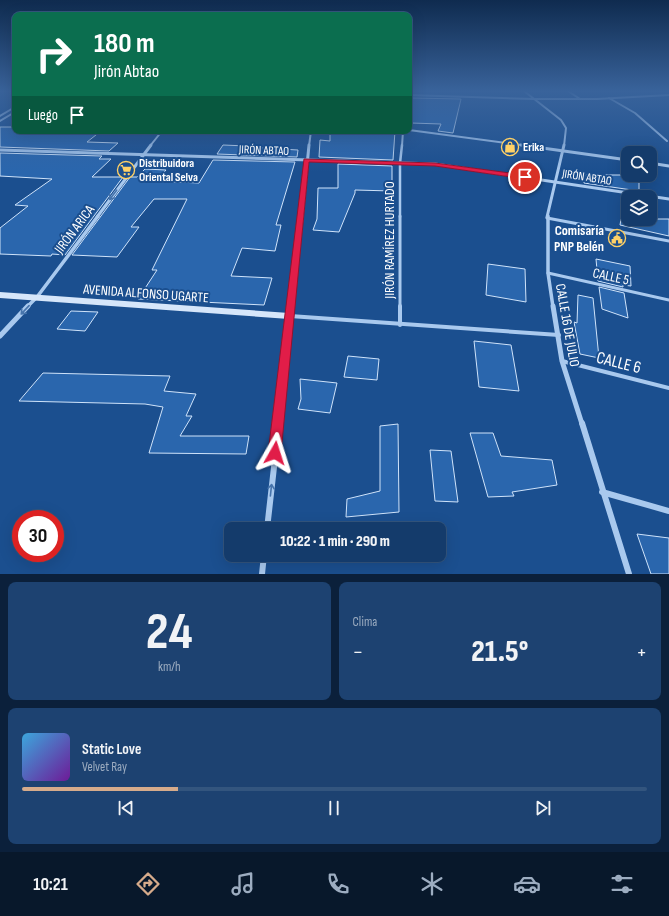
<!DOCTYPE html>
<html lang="es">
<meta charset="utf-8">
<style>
body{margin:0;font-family:"Sofia Sans Condensed",sans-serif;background:#1d4271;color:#f1f3f6;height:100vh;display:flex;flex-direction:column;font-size:15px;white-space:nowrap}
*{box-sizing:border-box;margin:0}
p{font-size:13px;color:#9dadc1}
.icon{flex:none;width:22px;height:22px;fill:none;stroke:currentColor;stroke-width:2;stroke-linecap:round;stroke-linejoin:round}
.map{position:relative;height:574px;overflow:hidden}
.sheet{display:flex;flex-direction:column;gap:8px;padding:8px;background:#0b203b;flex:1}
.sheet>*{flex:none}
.guide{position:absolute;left:12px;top:12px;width:400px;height:122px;border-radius:8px;box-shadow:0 4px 16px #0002,0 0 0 1px #33557e;background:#0b6e4f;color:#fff;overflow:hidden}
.tools{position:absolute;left:621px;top:146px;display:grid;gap:8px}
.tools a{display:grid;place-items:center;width:36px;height:36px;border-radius:8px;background:#143b6b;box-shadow:0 4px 16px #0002,0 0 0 1px #33557e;font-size:20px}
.speed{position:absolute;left:12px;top:510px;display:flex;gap:8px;font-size:20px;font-weight:700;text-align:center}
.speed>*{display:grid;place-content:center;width:52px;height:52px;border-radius:50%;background:#143b6b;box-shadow:0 4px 16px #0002,0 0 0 1px #33557e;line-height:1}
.speed .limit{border:6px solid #d22;background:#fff;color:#111}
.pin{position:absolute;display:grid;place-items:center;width:34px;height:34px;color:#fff;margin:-17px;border:2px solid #fff;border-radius:50%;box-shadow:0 1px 4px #0007}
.me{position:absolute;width:44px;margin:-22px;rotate:6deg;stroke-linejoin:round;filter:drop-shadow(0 0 3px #0008)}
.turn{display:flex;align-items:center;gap:14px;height:84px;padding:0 16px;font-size:18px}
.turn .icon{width:52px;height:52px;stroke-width:2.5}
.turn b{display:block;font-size:28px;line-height:34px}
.then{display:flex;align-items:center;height:38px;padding:0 16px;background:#0003;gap:8px;font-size:15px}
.big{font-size:30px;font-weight:800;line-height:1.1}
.sheet .widget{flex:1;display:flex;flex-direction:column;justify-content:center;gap:6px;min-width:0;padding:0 14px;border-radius:8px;background:#1d4271}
.sheet .dial{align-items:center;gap:0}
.dial b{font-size:52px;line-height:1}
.song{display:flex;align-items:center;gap:12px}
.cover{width:48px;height:48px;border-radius:6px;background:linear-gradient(135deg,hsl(200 70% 55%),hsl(280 70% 35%))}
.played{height:4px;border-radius:2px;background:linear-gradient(90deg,#d6ab8b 25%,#33557e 25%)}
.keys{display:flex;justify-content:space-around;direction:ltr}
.heat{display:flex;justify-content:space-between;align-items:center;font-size:22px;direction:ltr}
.sheet .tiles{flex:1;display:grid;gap:8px;grid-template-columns:1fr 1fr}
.widget:last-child{grid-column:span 2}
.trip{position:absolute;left:224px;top:522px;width:222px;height:40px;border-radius:8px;background:#143b6b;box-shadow:0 4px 16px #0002,0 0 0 1px #33557e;font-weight:800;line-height:40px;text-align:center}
.tab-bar{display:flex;height:64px;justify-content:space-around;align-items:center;background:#08182b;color:#9dadc1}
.tab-bar .icon{width:28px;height:28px}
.tab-bar .selected{color:#d6ab8b}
.tab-bar b{font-size:18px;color:#f1f3f6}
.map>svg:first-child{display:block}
.building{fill:#2a66ad;stroke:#cfe3fa}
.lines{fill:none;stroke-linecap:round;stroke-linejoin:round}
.pedestrian-far3{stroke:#a9c9ee;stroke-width:2}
.pedestrian-far2{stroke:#a9c9ee;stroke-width:2.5}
.pedestrian-far1{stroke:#a9c9ee;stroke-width:3}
.pedestrian{stroke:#a9c9ee;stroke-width:4}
.minor-far4{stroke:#a9c9ee;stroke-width:2}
.minor-far3{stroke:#a9c9ee;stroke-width:3}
.minor-far2{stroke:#a9c9ee;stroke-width:3.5}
.minor-far1{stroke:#a9c9ee;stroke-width:5}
.minor{stroke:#a9c9ee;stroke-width:6}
.secondary{fill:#d6e6fa;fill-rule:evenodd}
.oneway{stroke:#4674ac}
.route{fill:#e11d48;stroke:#92132f}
.labels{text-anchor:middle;stroke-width:4;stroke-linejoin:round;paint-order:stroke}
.far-poi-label{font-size:12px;font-weight:bold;fill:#fff;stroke:#1b4f8f;text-anchor:start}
.far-street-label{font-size:12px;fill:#fff;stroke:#1b4f8f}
.street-label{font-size:14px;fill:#fff;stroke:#1b4f8f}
.poi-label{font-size:14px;font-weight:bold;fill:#fff;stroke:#1b4f8f;text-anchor:end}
.near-street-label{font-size:17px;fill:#fff;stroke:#1b4f8f}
</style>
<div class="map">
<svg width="669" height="574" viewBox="0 0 669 574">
<rect width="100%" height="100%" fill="#1b4f8f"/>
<!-- building -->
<g class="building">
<path d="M411 98 461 99 453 133 438 131 441 124 411 123Z"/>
<path d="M0 127H15V131H101L87 142 118 143 109 151 0 147Z"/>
<path d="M330 131H395L393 160 319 157 320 140 330 141Z"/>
<path d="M223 145 247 146 246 147 298 150 297 157 217 154Z"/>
<path d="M0 153 102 156 99 159H111L92 177H123L65 255 52 254 51 256 0 254V228L28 206 15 205 52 179 0 176Z"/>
<path d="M213 160 295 162 276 225H281L275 251 242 248 231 276 272 278 264 305 138 299 157 270H152L187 199H154L131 227H139L117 257 72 255 130 177H137L145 169 166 170 156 181 199 183Z"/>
<path d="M338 164 392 166V191L355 190V193L339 232 313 230 317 219 318 188H338Z"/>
<path d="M584 175H639V191L584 183Z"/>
<path d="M621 219H669V236L620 225Z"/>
<path d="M596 259 630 266 631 286 623 285V287L598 281Z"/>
<path d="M488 264 525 269 526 302 486 295Z"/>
<path d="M599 287 624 293 628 318 602 309Z"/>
<path d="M578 295 593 298 599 358 580 354 574 322 577 323Z"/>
<path d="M71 311 98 312 85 331 57 329Z"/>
<path d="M474 341 511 345 519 391 479 387Z"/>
<path d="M348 356 379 359 377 380 344 377Z"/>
<path d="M43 373 170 376 164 391 196 394 186 416H192L180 436H249L246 454 149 453 163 407 145 404 19 401Z"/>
<path d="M300 379 337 383 330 413 298 409 301 399Z"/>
<path d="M398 424 399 512 346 517 347 499 380 491V426Z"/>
<path d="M470 433H493L501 456 552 460 557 485 512 492 514 496 488 497Z"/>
<path d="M430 450 451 451 458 502 435 501Z"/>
<path d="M637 534 669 538V574H651Z"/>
</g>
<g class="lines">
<!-- pedestrian-far3 -->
<path class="pedestrian-far3" d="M402 146 403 131"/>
<!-- pedestrian-far2 -->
<path class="pedestrian-far2" d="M400 217V163L402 145"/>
<!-- pedestrian-far1 -->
<g class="pedestrian-far1">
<path d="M400 216V307"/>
<path d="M547 218 669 241"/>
<path d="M548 273 669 300"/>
</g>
<!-- pedestrian -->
<g class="pedestrian">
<path d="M400 306V325"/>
<path d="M290 316 559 335"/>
<path d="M562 361 669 388"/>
</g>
<!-- minor-far4 -->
<g class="minor-far4">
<path d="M524 91 561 120 566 128 564 146"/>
<path d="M568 91 580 99"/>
<path d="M409 95 535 99H597L669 95"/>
<path d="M609 98 635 113 667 141"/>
<path d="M0 116 15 107"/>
<path d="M0 121 15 112"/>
<path d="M409 130 529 146"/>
<path d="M150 146 162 131"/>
<path d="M309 146 311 131"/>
</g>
<!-- minor-far3 -->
<g class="minor-far3">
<path d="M521 145 628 160"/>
<path d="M0 150 435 164 669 199"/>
<path d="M650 163 669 166"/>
<path d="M97 217 151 145"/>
<path d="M302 217 309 145"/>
<path d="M547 217 564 145"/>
</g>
<!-- minor-far2 -->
<g class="minor-far2">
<path d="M548 216V273L553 307"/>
<path d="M27 307 37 297 98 216"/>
<path d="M292 307 302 216"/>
</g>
<!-- minor-far1 -->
<g class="minor-far1">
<path d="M553 306 562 361 582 424"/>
<path d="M0 336 28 306"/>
<path d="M279 424 292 306"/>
</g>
<!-- minor -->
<g class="minor">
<path d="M582 423 629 574"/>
<path d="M602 492 669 511"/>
<path d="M267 529 279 423"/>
<path d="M262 574 264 555"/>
</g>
<!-- secondary -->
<path class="secondary" d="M0 292 289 313 293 316 289 319 0 298Z"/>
</g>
<!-- one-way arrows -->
<defs><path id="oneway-shaft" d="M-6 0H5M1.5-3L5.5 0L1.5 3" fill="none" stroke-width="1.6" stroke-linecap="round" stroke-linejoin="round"/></defs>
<g class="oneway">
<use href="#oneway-shaft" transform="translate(113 195) rotate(127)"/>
<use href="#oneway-shaft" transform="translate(25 310) rotate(133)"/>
<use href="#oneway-shaft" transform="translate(271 490) rotate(-84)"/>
</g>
<!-- sky -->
<linearGradient id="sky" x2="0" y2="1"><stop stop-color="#0f2b4f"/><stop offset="0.53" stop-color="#39639b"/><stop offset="1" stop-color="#39639b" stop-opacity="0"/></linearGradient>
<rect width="669" height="172" fill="url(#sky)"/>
<!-- route -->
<path class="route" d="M304 159 435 163 525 175 529 177 525 179 435 166 309 162 281 453 279 457 275 459 270 457 268 453Z"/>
<!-- icons -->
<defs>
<g id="shop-ring" transform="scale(0.9)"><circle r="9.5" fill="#1b4f8f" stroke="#ffd166" stroke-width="1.5"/><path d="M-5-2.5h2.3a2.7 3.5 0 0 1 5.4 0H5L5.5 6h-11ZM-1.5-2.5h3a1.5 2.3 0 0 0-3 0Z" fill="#ffd166"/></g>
<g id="supermarket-ring" transform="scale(0.9)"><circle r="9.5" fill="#1b4f8f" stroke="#ffd166" stroke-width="1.5"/><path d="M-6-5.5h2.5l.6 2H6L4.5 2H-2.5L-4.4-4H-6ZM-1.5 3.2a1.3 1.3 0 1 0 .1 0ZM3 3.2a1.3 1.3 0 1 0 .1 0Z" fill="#ffd166"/></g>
<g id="civic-ring" transform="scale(0.9)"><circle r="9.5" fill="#1b4f8f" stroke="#ffd166" stroke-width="1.5"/><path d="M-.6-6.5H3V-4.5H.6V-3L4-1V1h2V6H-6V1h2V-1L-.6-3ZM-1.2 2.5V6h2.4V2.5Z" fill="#ffd166"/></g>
</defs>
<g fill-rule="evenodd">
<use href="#shop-ring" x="510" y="147"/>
<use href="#supermarket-ring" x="126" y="170"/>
<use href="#civic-ring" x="617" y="238"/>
</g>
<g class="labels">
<!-- far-poi labels -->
<g class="far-poi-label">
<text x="523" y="151">Erika</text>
<text x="139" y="167">Distribuidora<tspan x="139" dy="14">Oriental Selva</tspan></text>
</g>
<!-- far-street labels -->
<g class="far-street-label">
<text transform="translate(264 150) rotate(2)" y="4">JIRÓN ABTAO</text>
<text transform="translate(587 177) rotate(9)" y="4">JIRÓN ABTAO</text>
</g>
<!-- street labels -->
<g class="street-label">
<text transform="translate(74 229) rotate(-53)" y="5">JIRÓN ARICA</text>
<text transform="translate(389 240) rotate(-90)" y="5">JIRÓN RAMÍREZ HURTADO</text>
<text transform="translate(611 276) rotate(12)" y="5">CALLE 5</text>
<text transform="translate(146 293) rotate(4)" y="5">AVENIDA ALFONSO UGARTE</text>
<text transform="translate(568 325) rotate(80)" y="5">CALLE 16 DE JULIO</text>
</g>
<!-- poi labels -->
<g class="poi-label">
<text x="604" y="235">Comisaría<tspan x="604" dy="16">PNP Belén</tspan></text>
</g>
<!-- near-street labels -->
<g class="near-street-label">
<text transform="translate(619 362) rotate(14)" y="6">CALLE 6</text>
</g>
</g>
</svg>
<div class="tools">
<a><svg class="icon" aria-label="search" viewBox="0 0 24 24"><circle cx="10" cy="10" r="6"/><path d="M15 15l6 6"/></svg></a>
<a><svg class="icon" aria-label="layers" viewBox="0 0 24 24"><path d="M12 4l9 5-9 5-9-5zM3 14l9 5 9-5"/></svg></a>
</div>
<div class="speed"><div class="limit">30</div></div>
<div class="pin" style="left:525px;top:177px;background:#d93025"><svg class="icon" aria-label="arrive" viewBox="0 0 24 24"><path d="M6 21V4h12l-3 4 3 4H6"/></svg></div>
<svg class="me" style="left:275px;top:453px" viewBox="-20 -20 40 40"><path d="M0-17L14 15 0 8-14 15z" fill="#e11d48" stroke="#fff" stroke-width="4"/></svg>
<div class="trip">10:22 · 1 min · 290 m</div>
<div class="guide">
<div class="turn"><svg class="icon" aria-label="right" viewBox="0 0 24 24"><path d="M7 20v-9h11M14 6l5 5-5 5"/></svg><div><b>180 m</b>Jirón Abtao</div></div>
<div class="then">Luego<svg class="icon" aria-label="arrive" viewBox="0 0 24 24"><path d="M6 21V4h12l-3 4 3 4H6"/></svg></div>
</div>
</div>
<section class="sheet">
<div class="tiles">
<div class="widget dial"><b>24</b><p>km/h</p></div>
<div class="widget"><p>Clima</p>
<div class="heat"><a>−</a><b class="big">21.5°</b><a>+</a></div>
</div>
<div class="widget">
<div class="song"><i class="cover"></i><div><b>Static Love</b><p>Velvet Ray</p></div></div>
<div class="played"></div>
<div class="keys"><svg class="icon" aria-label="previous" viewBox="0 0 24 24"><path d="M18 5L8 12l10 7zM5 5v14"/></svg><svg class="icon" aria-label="pause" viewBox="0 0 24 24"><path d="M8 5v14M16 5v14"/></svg><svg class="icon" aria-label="next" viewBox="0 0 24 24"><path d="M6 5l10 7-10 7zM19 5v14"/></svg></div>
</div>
</div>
</section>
<nav class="tab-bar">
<b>10:21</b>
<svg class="icon selected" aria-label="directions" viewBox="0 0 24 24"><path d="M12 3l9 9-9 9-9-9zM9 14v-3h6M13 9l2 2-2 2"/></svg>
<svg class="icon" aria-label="music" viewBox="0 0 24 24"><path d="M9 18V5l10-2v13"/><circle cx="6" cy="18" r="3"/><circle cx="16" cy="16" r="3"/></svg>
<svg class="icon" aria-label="phone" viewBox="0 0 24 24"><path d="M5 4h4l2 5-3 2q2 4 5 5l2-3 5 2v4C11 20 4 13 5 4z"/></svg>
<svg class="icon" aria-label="climate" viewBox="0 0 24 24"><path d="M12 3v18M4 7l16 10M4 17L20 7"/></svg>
<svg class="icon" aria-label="car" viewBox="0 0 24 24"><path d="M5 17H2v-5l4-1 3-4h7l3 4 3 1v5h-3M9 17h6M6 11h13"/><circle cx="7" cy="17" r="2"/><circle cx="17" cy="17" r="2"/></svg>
<svg class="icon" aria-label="filters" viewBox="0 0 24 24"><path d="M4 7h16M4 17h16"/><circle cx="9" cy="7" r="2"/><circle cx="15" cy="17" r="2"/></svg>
</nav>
